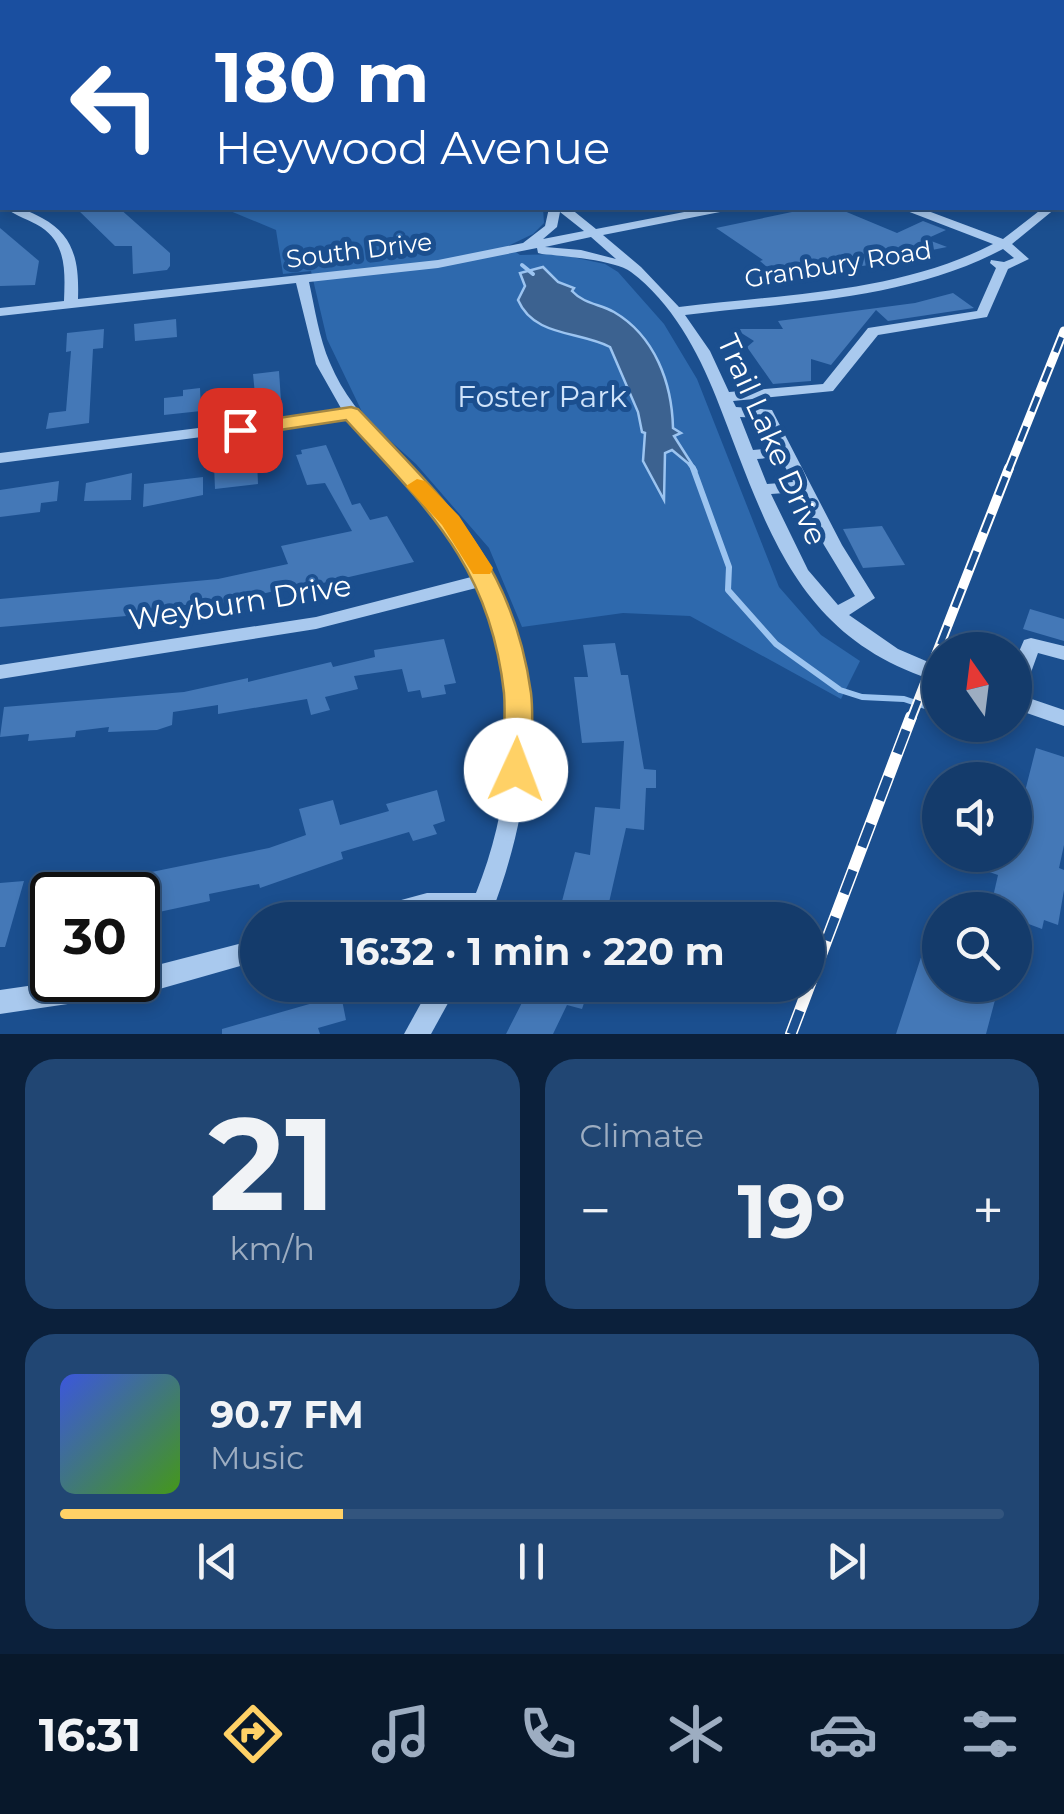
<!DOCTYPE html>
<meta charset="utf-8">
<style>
body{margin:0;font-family:Montserrat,sans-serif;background:#214673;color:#f1f3f6;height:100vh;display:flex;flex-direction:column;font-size:38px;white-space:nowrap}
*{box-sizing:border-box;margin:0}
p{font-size:32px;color:#9dadc1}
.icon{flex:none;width:55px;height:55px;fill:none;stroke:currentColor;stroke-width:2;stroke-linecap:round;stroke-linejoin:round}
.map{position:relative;height:1034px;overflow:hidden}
.details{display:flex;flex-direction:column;gap:25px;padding:25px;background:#0b203b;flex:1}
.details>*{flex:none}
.top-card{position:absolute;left:0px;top:0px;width:1065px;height:210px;box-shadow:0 5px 15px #0003,0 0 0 2px #33557e;background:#1a4fa0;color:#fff;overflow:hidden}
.needle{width:65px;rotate:346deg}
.controls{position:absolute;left:922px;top:632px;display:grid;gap:20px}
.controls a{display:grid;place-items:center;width:110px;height:110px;border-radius:50%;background:#143b6b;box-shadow:0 5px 15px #0003,0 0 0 2px #33557e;font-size:50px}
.speed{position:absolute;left:30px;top:872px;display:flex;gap:20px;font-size:50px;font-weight:700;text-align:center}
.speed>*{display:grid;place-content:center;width:130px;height:130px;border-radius:50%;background:#143b6b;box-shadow:0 5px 15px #0003,0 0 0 2px #33557e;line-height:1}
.speed .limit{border:5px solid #111;border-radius:15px;background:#fff;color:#111}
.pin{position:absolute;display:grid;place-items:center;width:85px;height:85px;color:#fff;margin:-42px;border-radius:20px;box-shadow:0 5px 15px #0006}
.me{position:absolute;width:110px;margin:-55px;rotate:2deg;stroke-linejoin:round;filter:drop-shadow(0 0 8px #0008)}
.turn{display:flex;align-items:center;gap:35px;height:210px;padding:0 50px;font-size:45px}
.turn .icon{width:130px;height:130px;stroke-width:2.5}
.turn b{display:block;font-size:70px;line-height:85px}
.big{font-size:75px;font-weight:700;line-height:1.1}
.details .tile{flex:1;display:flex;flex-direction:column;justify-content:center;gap:15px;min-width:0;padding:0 35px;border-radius:30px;background:#214673}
.details .dial{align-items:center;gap:0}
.dial b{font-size:130px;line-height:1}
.song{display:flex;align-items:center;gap:30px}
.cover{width:120px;height:120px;border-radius:15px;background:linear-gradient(135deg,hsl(230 70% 55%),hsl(100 70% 35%))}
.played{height:10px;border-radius:5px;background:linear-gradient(90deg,#ffd166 30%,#33557e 30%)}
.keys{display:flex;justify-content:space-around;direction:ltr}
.heat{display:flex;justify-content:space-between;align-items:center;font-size:55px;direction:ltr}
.details .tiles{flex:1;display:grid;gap:25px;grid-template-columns:1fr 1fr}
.tile:last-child{grid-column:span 2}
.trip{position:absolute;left:240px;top:902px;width:585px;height:100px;border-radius:50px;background:#143b6b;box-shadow:0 5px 15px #0003,0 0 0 2px #33557e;font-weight:700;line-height:100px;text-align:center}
.menu{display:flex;height:160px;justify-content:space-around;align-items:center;background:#08182b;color:#9dadc1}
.menu .icon{width:70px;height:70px}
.menu .current{color:#ffd166}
.menu b{font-size:45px;color:#f1f3f6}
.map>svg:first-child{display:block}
.green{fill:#2e69ad}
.water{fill:#3c6290;stroke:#9cc4f0;stroke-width:2.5}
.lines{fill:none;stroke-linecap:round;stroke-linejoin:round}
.stream-far2{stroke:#9cc4f0;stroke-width:4}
.stream-far1{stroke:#9cc4f0;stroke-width:5}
.stream{stroke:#9cc4f0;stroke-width:6}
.building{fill:#4478b7}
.minor{fill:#a9c9ee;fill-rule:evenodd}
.rail-far2-casing{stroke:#fff;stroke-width:9}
.rail-far1-casing{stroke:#fff;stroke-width:10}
.rail-casing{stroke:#fff;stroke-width:12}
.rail-far2{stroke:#1b4f8f;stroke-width:5;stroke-dasharray:16;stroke-linecap:butt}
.rail-far1{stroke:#1b4f8f;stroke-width:6;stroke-dasharray:20;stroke-linecap:butt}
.rail{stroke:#1b4f8f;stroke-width:9;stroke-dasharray:25;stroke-linecap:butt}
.route{fill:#ffd166;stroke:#a68842;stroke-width:2.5}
.slow{fill:#f59e0b}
.labels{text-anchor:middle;stroke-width:10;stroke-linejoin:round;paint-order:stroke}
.far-street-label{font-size:25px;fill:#fff;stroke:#1b4f8f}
.park-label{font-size:30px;fill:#cfe3fa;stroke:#1b4f8f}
.street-label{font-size:30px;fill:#fff;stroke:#1b4f8f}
</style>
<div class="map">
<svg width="1064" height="1034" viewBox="0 0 1064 1034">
<rect width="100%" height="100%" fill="#1b4f8f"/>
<!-- green -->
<path class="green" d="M223 208H543L544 223 533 234 508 246 520 255 558 254 605 264 618 272 664 324 697 379 779 587 821 635 860 661 841 699 690 616 623 613 522 627 489 548 416 464 365 418 327 339 311 271 283 274 276 230Z"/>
<!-- water -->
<path class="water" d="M543 267 558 282 574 288 572 291C584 304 600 304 614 312 655 336 672 383 673 428L681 433 674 436 695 469 672 450 665 453 664 500 643 461 645 433 642 432 638 412 610 347C579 331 534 337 518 300L525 286 520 273Z"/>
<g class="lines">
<!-- stream-far2 -->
<path class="stream-far2" d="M522 265 533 274"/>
<!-- stream-far1 -->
<path class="stream-far1" d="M690 464 695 471"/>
<!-- stream -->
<path class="stream" d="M693 468 729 567 728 590 776 644 840 690 862 697 904 699 940 711"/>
</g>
<!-- building -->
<g class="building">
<path d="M76 208H119L170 253V266L167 270 133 274 132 246H115Z"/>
<path d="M811 208H837L897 233 923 221 946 230 926 239 947 247 872 262 875 264 781 279 760 261 763 260 716 228Z"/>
<path d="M0 228 39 261 35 285 0 286Z"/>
<path d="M953 293 974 308 888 321 876 310 831 365 811 359V381L773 384 747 347 754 341 735 329H783L778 321 915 303Z"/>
<path d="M176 319 177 337 135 341 134 324Z"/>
<path d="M104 329 103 348 93 349 89 423 46 429 49 413 66 411 71 351 66 352 67 333Z"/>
<path d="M279 371 281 401 256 405 253 374Z"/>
<path d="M200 388 201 411 164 415V398L183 396V390Z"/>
<path d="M326 445 352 505 360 503 370 520 387 516 414 562 297 589 296 586 222 603 184 605V611L0 627V599L218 579 288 564 281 546 352 531 325 483 307 485 296 455 302 454 301 450Z"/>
<path d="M257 460 258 484 215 489 214 465Z"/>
<path d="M132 473 131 500 84 501 86 483Z"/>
<path d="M203 477V495L143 507 144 484Z"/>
<path d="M59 481 57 501 41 503 40 512 0 517V490Z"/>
<path d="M882 526 905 565 863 568 843 529Z"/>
<path d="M1030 609 1064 619V641L1023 629Z"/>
<path d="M444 639 456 683 444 685 446 694 422 698 420 690 408 692 402 669 354 676 358 689 325 697 330 710 311 715 307 699 218 714V705L173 712 172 725 157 730 108 732 109 727 76 731 75 737 28 741 29 734 0 737 4 707 184 692 248 678V682L331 662 333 667 375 657 374 650Z"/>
<path d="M615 643 621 675H628L644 769 656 770V788H646L644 830 626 828 605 920H557L575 852 590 855 595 807 620 809 624 741 582 743 574 677H588L583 645Z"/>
<path d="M1036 748 1064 757V845L1059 868 1064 870V890L1058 925 1044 920 1042 929 1015 919V910H990L998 875 948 858 1015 855V809L1020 811Z"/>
<path d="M437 790 445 821 433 825 437 834 413 841 409 832 341 852 343 859 260 888 259 884 209 894 210 901 159 912V904L145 907V895H79L78 887 86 886V877L117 872V879L269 848 306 835 299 809 333 800 340 825 389 811 386 804Z"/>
<path d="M24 881 5 947H0V883Z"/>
<path d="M925 945 940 951V985H999L986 1034H896Z"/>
<path d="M531 985H590L582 1009 567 1005 553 1034H506Z"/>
<path d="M341 995 346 1020 318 1028 320 1034H222V1029Z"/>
</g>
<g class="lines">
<!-- minor -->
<g class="minor">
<path d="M397 0H406L404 2H396Z"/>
<rect x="1062" y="95" width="2" height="6"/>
<path d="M1062 188H1064L1062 196Z"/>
<path d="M5 208C20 207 29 211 42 218 76 236 79 265 78 299L438 260 523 243 545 226 549 208H570L596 229 705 208H726L720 212 603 235 641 267 679 307C784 294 898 293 993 244L907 211 905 208H920L1003 239 1043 208H1056L1012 244 1029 259 1008 269 987 317 878 335 833 391 733 401 736 407 772 410 842 545 875 598 849 615 898 649 940 667V682C794 639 766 523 716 397 698 351 671 302 631 272 615 260 563 256 542 254L538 253 537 248 438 268 309 282C315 309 319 338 330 363 356 426 416 464 456 516 551 638 543 782 489 920H465L467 913H427L404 920H354L357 912 427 893H476C515 797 521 683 480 587L316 629 0 679V665L316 617 475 576 443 523 348 418 0 463V453L342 410 316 364 296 283 0 316V308L64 301C65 273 67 244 41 227 30 220 16 216 5 208ZM560 212 584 231 543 239 557 227ZM591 237 616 259 581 250 545 247ZM1003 249 1014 258 1004 262 991 260 990 263 996 268 977 311 868 328 823 384 729 392 710 351 685 315C791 302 907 300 1003 249ZM740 417 760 418 776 448 753 450ZM780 457 793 482 767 484 757 459ZM798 492 824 545 855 596 838 605 808 570 771 494Z"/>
<path d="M1031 638 1064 646V660L1038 653 1025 689 1020 695 1064 710V726L1015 709V661L1024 640Z"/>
<path d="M258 939V961L149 992 0 1014V990L69 980H138V970Z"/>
<path d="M431 985H458L431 1034H404Z"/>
</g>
<!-- rail-far2 casing -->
<g class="rail-far2-casing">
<path id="rail-far2" d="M1008 471 1064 331"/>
</g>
<!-- rail-far1 casing -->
<g class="rail-far1-casing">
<path id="rail-far1" d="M911 719 1009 468"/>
</g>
<!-- rail casing -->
<g class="rail-casing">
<path id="rail" d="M791 1034 911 717"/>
</g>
<!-- rail-far2 -->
<use href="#rail-far2" class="rail-far2"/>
<!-- rail-far1 -->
<use href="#rail-far1" class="rail-far1"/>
<!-- rail -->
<use href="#rail" class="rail"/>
</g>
<!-- route -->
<path class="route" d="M351 407 358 409C445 501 513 561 531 693 534 718 531 745 531 770L527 778 516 781 506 778 502 770C503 745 506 718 504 693 490 565 428 510 346 420L240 436 230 430 240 424Z"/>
<!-- slow -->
<path class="slow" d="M417 479 425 481 459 516 493 568 490 574H473L442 525 406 486Z"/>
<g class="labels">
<!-- far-street labels -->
<g class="far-street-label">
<text transform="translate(359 250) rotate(-7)" y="9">South Drive</text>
<text transform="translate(838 264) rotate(-9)" y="9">Granbury Road</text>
</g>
<!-- park labels -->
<g class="park-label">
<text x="542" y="407">Foster Park</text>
</g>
<!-- street labels -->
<g class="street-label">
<text transform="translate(772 440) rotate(66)" y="10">Trail Lake Drive</text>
<text transform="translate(240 603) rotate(-9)" y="10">Weyburn Drive</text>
</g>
</g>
</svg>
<div class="controls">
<a><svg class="needle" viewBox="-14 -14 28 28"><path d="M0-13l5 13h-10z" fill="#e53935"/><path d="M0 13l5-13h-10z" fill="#9dadc1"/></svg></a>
<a><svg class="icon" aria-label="sound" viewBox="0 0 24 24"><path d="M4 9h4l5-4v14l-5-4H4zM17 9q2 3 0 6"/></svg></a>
<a><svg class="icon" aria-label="search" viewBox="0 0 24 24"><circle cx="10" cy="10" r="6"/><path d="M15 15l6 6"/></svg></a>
</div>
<div class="speed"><div class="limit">30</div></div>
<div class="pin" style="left:240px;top:430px;background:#d93025"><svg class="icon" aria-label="arrive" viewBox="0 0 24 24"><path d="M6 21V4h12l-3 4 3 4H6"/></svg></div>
<svg class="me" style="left:516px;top:770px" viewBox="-20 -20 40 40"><circle r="19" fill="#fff"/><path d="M0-13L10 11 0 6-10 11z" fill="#ffd166"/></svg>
<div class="trip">16:32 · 1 min · 220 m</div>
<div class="top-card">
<div class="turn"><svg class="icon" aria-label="left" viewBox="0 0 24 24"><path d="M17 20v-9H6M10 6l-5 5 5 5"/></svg><div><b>180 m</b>Heywood Avenue</div></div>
</div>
</div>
<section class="details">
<div class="tiles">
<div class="tile dial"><b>21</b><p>km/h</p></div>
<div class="tile"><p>Climate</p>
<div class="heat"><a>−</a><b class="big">19°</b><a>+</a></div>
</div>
<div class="tile">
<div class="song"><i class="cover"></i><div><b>90.7 FM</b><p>Music</p></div></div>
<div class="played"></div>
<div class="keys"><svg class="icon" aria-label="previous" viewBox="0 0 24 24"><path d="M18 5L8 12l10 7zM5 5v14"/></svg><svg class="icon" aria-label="pause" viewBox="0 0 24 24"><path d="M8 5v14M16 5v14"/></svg><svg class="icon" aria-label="next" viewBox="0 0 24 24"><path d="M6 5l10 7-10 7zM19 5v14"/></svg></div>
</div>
</div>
</section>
<nav class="menu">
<b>16:31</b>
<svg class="icon current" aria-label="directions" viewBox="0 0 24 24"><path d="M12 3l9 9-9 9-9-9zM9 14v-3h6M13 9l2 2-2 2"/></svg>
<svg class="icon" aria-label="music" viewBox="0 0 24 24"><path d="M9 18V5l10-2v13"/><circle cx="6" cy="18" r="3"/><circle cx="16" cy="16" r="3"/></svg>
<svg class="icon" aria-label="phone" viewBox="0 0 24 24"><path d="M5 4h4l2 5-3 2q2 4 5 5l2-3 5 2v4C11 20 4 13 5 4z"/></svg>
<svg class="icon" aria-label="climate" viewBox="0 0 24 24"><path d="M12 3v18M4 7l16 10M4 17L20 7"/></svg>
<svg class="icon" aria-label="car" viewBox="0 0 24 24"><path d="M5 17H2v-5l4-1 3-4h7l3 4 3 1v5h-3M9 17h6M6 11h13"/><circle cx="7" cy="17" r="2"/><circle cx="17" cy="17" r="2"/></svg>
<svg class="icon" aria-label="filters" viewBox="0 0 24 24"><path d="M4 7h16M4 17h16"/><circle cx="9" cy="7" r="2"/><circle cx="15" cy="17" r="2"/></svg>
</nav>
